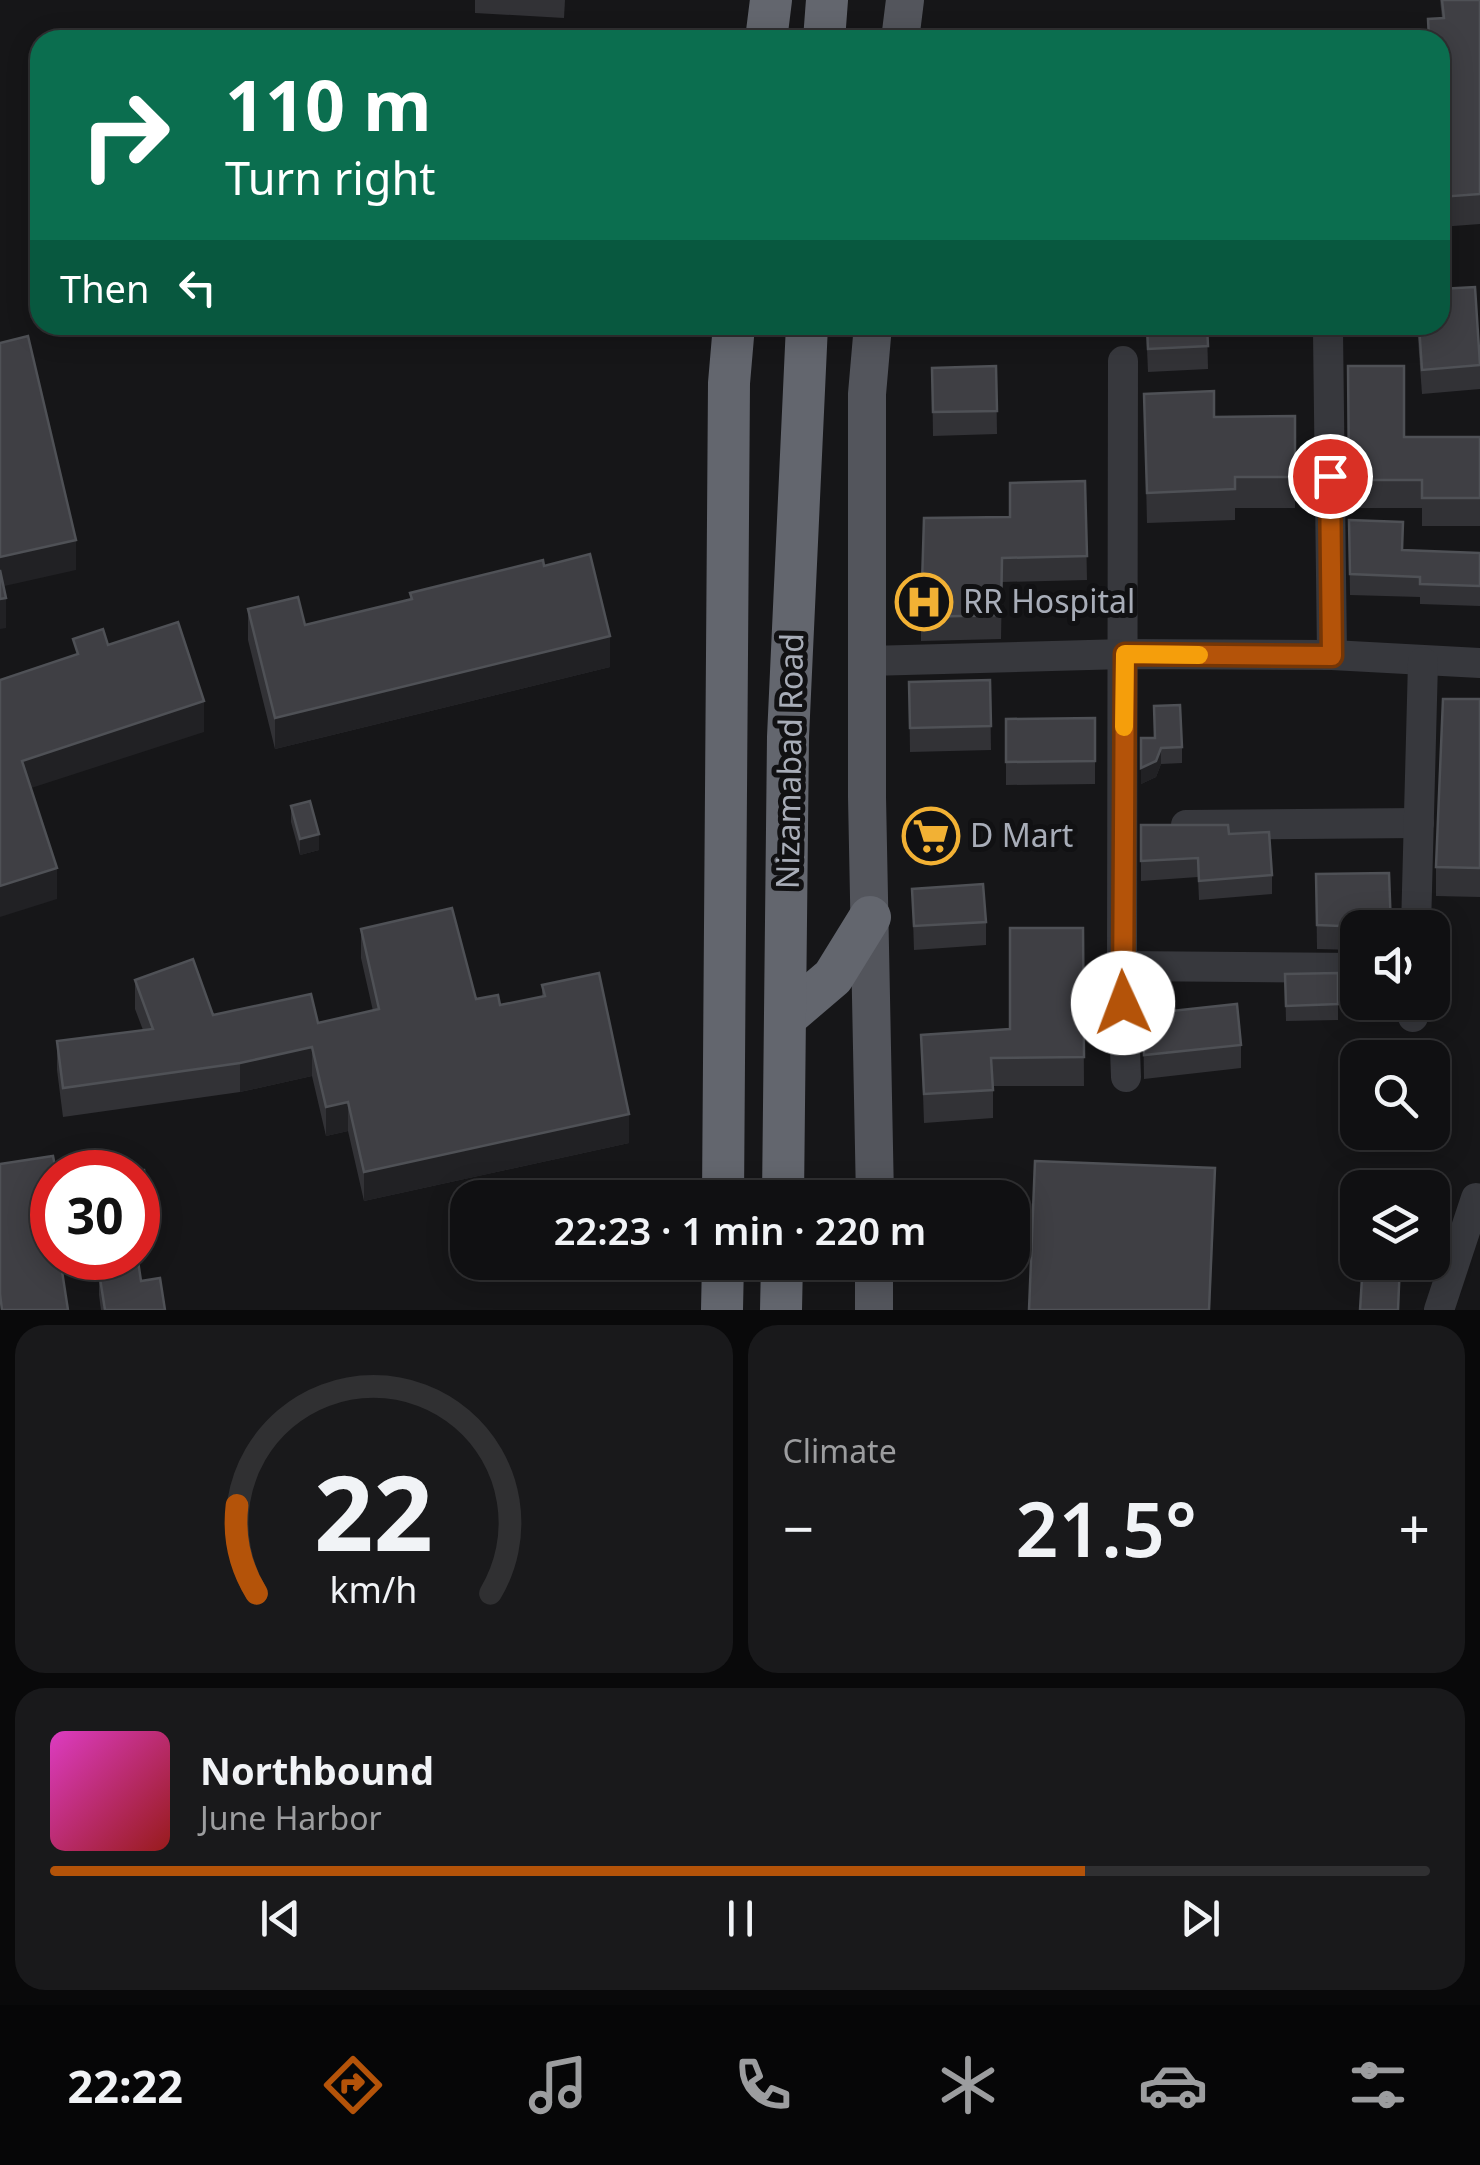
<!DOCTYPE html>
<meta charset="utf-8">
<style>
body{margin:0;font-family:"Noto Sans",sans-serif;background:#19191b;color:#f1f3f6;height:100vh;display:flex;flex-direction:column;font-size:38px;white-space:nowrap}
*{box-sizing:border-box;margin:0}
p{font-size:32px;color:#9c9d9f}
.icon{flex:none;width:55px;height:55px;fill:none;stroke:currentColor;stroke-width:2;stroke-linecap:round;stroke-linejoin:round}
.map{position:relative;height:1310px;overflow:hidden}
.details{display:flex;flex-direction:column;gap:15px;padding:15px;background:#09090a;flex:1}
.details>*{flex:none}
.top-card{position:absolute;left:30px;top:30px;width:1420px;height:305px;border-radius:30px;box-shadow:0 5px 25px #0003,0 0 0 2px #303032;background:#0b6e4f;color:#fff;overflow:hidden}
.tools{position:absolute;left:1340px;top:910px;display:grid;gap:20px}
.tools a{display:grid;place-items:center;width:110px;height:110px;border-radius:20px;background:#101012;box-shadow:0 5px 25px #0003,0 0 0 2px #303032;font-size:50px}
.speed{position:absolute;left:30px;top:1150px;display:flex;gap:20px;font-size:50px;font-weight:700;text-align:center}
.speed>*{display:grid;place-content:center;width:130px;height:130px;border-radius:50%;background:#101012;box-shadow:0 5px 25px #0003,0 0 0 2px #303032;line-height:1}
.speed .limit{border:15px solid #d22;background:#fff;color:#111}
.pin{position:absolute;display:grid;place-items:center;width:85px;height:85px;color:#fff;margin:-42px;border:5px solid #fff;border-radius:50%;box-shadow:0 2px 10px #0007}
.me{position:absolute;width:110px;margin:-55px;rotate:358deg;stroke-linejoin:round;filter:drop-shadow(0 0 8px #0008)}
.turn{display:flex;align-items:center;gap:35px;height:210px;padding:0 30px;font-size:45px}
.turn .icon{width:130px;height:130px;stroke-width:2.5}
.turn b{display:block;font-size:70px;line-height:85px}
.then{display:flex;align-items:center;height:95px;padding:0 30px;background:#0003;gap:20px;font-size:38px}
.big{font-size:75px;font-weight:600;line-height:1.1}
.details .card{flex:1;display:flex;flex-direction:column;justify-content:center;gap:15px;min-width:0;padding:0 35px;border-radius:30px;background:#19191b}
.details .dial{align-items:center;gap:0}
.dial svg{height:260px;overflow:visible;fill:none;stroke:#303032;stroke-width:7;stroke-linecap:round;text-anchor:middle}
.dial text{fill:#f1f3f6;stroke:none}
.song{display:flex;align-items:center;gap:30px}
.cover{width:120px;height:120px;border-radius:15px;background:linear-gradient(135deg,hsl(310 70% 55%),hsl(0 70% 35%))}
.played{height:10px;border-radius:5px;background:linear-gradient(90deg,#b45309 75%,#303032 75%)}
.keys{display:flex;justify-content:space-around;direction:ltr}
.heat{display:flex;justify-content:space-between;align-items:center;font-size:55px;direction:ltr}
.details .tiles{flex:1;display:grid;gap:15px;grid-template-columns:1fr 1fr}
.card:last-child{grid-column:span 2}
.trip{position:absolute;left:450px;top:1180px;width:580px;height:100px;border-radius:30px;background:#101012;box-shadow:0 5px 25px #0003,0 0 0 2px #303032;font-weight:600;line-height:100px;text-align:center}
.dock{display:flex;height:160px;justify-content:space-around;align-items:center;background:#060607;color:#9c9d9f}
.dock .icon{width:70px;height:70px}
.dock .current{color:#b45309}
.dock b{font-size:45px;color:#f1f3f6}
.map>svg:first-child{display:block}
.lines{fill:none;stroke-linecap:round;stroke-linejoin:round}
.minor{stroke:#37383d;stroke-width:30}
.major{stroke:#53555c;stroke-width:38}
.highway{stroke:#63666e;stroke-width:42}
.wall{fill:#323236}
.shaded-wall{fill:#212124}
.building{fill:#3f3f44;stroke:#4f5156;stroke-width:2.5}
.route-casing{stroke:#753606;stroke-width:25}
.route{stroke:#b45309;stroke-width:18}
.slow{stroke:#f59e0b;stroke-width:18}
.labels{text-anchor:middle;stroke-width:10;stroke-linejoin:round;paint-order:stroke}
.poi-label{font-size:32px;fill:#a8adb8;stroke:#111113;text-anchor:start}
.street-label{font-size:32px;fill:#a8adb8;stroke:#111113}
</style>
<div class="map">
<svg width="1480" height="1310" viewBox="0 0 1480 1310">
<rect width="100%" height="100%" fill="#161618"/>
<g class="lines">
<!-- minor -->
<g class="minor">
<path d="M1328 332 1332 655"/>
<path d="M1123 361 1122 966 1126 1077"/>
<path d="M868 661 1125 654 1332 655 1480 663"/>
<path d="M1186 825 1419 823"/>
<path d="M1416 928 1423 662"/>
<path d="M1122 966 1358 968"/>
<path d="M1413 1017 1414 1002"/>
<path d="M1439 1310 1476 1198"/>
</g>
<!-- major -->
<g class="major">
<path d="M900 40 905 0"/>
<path d="M873 325 867 394V797L875 1198"/>
<path d="M874 1310V1262"/>
</g>
<!-- highway -->
<g class="highway">
<path d="M766 40 771 0"/>
<path d="M824 40 827 0"/>
<path d="M785 1018 833 977 870 917"/>
<path d="M723 1198 729 383 734 325"/>
<path d="M783 1198 788 737 807 325"/>
<path d="M722 1310 723 1262"/>
<path d="M781 1310 782 1262"/>
</g>
</g>
<!-- wall -->
<g class="wall">
<path d="M475 0H565L564 18 475 13Z"/>
<path d="M1440 0H1480V224L1440 227V40H1428V19L1442 18Z"/>
<path d="M1146 325H1207L1208 369 1148 372Z"/>
<path d="M1417 325H1440L1480 352V389L1422 394Z"/>
<path d="M996 366 997 434 933 436 932 368Z"/>
<path d="M1348 366 1404 437H1480V526H1422V508H1349Z"/>
<path d="M1144 394 1214 417 1295 416V508H1235V520L1147 523Z"/>
<path d="M1085 481 1087 580 1002 582 1001 639 921 641V617L1010 517Z"/>
<path d="M1349 520 1403 550 1480 553V606L1420 604V597L1350 595Z"/>
<path d="M544 566 610 667 275 749 248 640V609L305 625 410 600V593Z"/>
<path d="M990 680 991 750 910 752 909 682Z"/>
<path d="M1480 699V897L1436 896V867Z"/>
<path d="M1154 706 1182 747V763L1161 764 1156 777 1141 784 1154 738Z"/>
<path d="M1095 718V784L1006 785V719Z"/>
<path d="M291 806 319 850 300 855 291 822Z"/>
<path d="M1141 825 1229 834 1272 875V894L1199 900 1198 877 1141 881Z"/>
<path d="M1316 874 1358 928V950L1317 949Z"/>
<path d="M912 889 986 922V945L914 950Z"/>
<path d="M1083 928 1084 1086H993V1118L924 1123 921 1035 1010 1029Z"/>
<path d="M361 929 476 999 500 1005 542 996V985L629 1143 364 1201 348 1131 326 1136 312 1076 240 1092 63 1117 57 1070V1041L143 1030 135 1009V980L213 1015 318 1023 373 1011 361 958Z"/>
<path d="M1338 973V1020L1286 1021 1285 974Z"/>
<path d="M1143 1014 1241 1045V1068L1144 1079Z"/>
<path d="M138 1172 150 1226V1249L138 1250Z"/>
<path d="M99 1272 141 1281 165 1310H101L99 1295Z"/>
</g>
<!-- shaded-wall -->
<g class="shaded-wall">
<path d="M76 540V570L0 587V557Z"/>
<path d="M6 598V628L0 629V599Z"/>
<path d="M610 636V667L275 749V718Z"/>
<path d="M204 701V732L22 791V761Z"/>
<path d="M1161 748V764L1156 777 1141 784V768Z"/>
<path d="M319 834V850L300 855V839Z"/>
<path d="M57 868V899L0 917V886Z"/>
<path d="M312 1047V1076L240 1092V1063Z"/>
<path d="M348 1102V1131L326 1136V1107Z"/>
<path d="M629 1114V1143L364 1201V1172Z"/>
<path d="M1215 1168V1199L1210 1310H1209Z"/>
</g>
<!-- building -->
<g class="building">
<path d="M1442 0H1480V194L1440 197V40H1429L1428 19 1444 18Z"/>
<path d="M1475 287 1480 365 1422 370 1419 325H1440V289Z"/>
<path d="M1147 325H1207L1208 346 1148 349Z"/>
<path d="M28 336 76 540 0 557V343Z"/>
<path d="M996 366 997 411 933 412 932 368Z"/>
<path d="M1348 366H1404V437H1480V498H1422V480H1349Z"/>
<path d="M1214 391V417L1295 416V477H1235V489L1147 493 1144 394Z"/>
<path d="M1085 481 1087 556 1002 558 1001 615 921 617 924 518 1010 517V483Z"/>
<path d="M1349 520 1403 522 1402 550 1480 553V586L1420 584V577L1350 574Z"/>
<path d="M590 554 610 636 275 718 248 609 298 597 305 625 412 599 410 593 543 560 544 566Z"/>
<path d="M0 570 6 598 0 599Z"/>
<path d="M178 622 204 701 22 761 57 868 0 886V680L78 654 73 639 103 629 108 645Z"/>
<path d="M990 680 991 726 910 728 909 682Z"/>
<path d="M1443 699H1480V868L1436 867Z"/>
<path d="M1180 705 1182 747 1161 748 1156 761 1141 768V738H1155L1154 706Z"/>
<path d="M1095 718V761L1006 762V719Z"/>
<path d="M310 801 319 834 300 839 291 806Z"/>
<path d="M1141 825H1228L1229 834 1269 832 1272 875 1199 881 1198 858 1141 861Z"/>
<path d="M1389 873 1391 928 1317 925 1316 874Z"/>
<path d="M983 884 986 922 914 926 912 889Z"/>
<path d="M452 908 476 999 498 995 500 1005 545 996 542 985 599 973 629 1114 364 1172 348 1102 326 1107 312 1047 240 1063 63 1088 57 1041 153 1029 135 980 193 959 213 1015 311 994 318 1023 379 1009 361 929Z"/>
<path d="M1010 928H1083L1084 1057 991 1058 993 1090 924 1094 921 1035 1010 1029Z"/>
<path d="M1338 973V1004L1286 1006 1285 974Z"/>
<path d="M1237 1004 1241 1045 1144 1055 1143 1014Z"/>
<path d="M53 1156 56 1172H52V1192L50 1193 52 1207V1258H60L68 1310H2L0 1294V1164Z"/>
<path d="M1035 1161 1215 1168 1209 1310H1029Z"/>
<path d="M144 1170 150 1226 138 1227V1172H118Z"/>
<path d="M1366 1175 1404 1177V1188H1366Z"/>
<path d="M138 1261 141 1281 160 1278 165 1310H105L99 1272Z"/>
<path d="M1363 1262H1400L1398 1310H1360Z"/>
</g>
<g class="lines">
<!-- route casing -->
<g class="route-casing">
<path id="route" d="M1123 1003 1125 654 1332 656 1330 476"/>
</g>
<!-- route -->
<use href="#route" class="route"/>
<!-- slow -->
<path class="slow" d="M1124 727 1125 654 1199 655"/>
</g>
<!-- icons -->
<defs>
<g id="hospital-ring" transform="scale(2.875)"><circle r="9.5" fill="#111113" stroke="#f2b134" stroke-width="1.5"/><path d="M-5-5h3v3.5h4V-5h3V5h-3V1.5h-4V5h-3Z" fill="#f2b134"/></g>
<g id="supermarket-ring" transform="scale(2.875)"><circle r="9.5" fill="#111113" stroke="#f2b134" stroke-width="1.5"/><path d="M-6-5.5h2.5l.6 2H6L4.5 2H-2.5L-4.4-4H-6ZM-1.5 3.2a1.3 1.3 0 1 0 .1 0ZM3 3.2a1.3 1.3 0 1 0 .1 0Z" fill="#f2b134"/></g>
</defs>
<g fill-rule="evenodd">
<use href="#hospital-ring" x="924" y="602"/>
<use href="#supermarket-ring" x="931" y="836"/>
</g>
<g class="labels">
<!-- poi labels -->
<g class="poi-label">
<text x="963" y="613">RR Hospital</text>
<text x="970" y="847">D Mart</text>
</g>
<!-- street labels -->
<g class="street-label">
<text transform="translate(790 761) rotate(-89)" y="11">Nizamabad Road</text>
</g>
</g>
</svg>
<div class="tools">
<a><svg class="icon" aria-label="sound" viewBox="0 0 24 24"><path d="M4 9h4l5-4v14l-5-4H4zM17 9q2 3 0 6"/></svg></a>
<a><svg class="icon" aria-label="search" viewBox="0 0 24 24"><circle cx="10" cy="10" r="6"/><path d="M15 15l6 6"/></svg></a>
<a><svg class="icon" aria-label="layers" viewBox="0 0 24 24"><path d="M12 4l9 5-9 5-9-5zM3 14l9 5 9-5"/></svg></a>
</div>
<div class="speed"><div class="limit">30</div></div>
<div class="pin" style="left:1330px;top:476px;background:#d93025"><svg class="icon" aria-label="arrive" viewBox="0 0 24 24"><path d="M6 21V4h12l-3 4 3 4H6"/></svg></div>
<svg class="me" style="left:1123px;top:1003px" viewBox="-20 -20 40 40"><circle r="19" fill="#fff"/><path d="M0-13L10 11 0 6-10 11z" fill="#b45309"/></svg>
<div class="trip">22:23 · 1 min · 220 m</div>
<div class="top-card">
<div class="turn"><svg class="icon" aria-label="right" viewBox="0 0 24 24"><path d="M7 20v-9h11M14 6l5 5-5 5"/></svg><div><b>110 m</b>Turn right</div></div>
<div class="then">Then<svg class="icon" aria-label="left" viewBox="0 0 24 24"><path d="M17 20v-9H6M10 6l-5 5 5 5"/></svg></div>
</div>
</div>
<section class="details">
<div class="tiles">
<div class="card dial"><svg viewBox="0 0 100 80">
<path d="M14 69A42 42 0 1 1 86 69"/>
<path d="M14 69A42 42 0 0 1 8 42" stroke="#b45309"/>
<text x="50" y="56" font-size="32" font-weight="700">22</text>
<text x="50" y="72" font-size="11">km/h</text>
</svg></div>
<div class="card"><p>Climate</p>
<div class="heat"><a>−</a><b class="big">21.5°</b><a>+</a></div>
</div>
<div class="card">
<div class="song"><i class="cover"></i><div><b>Northbound</b><p>June Harbor</p></div></div>
<div class="played"></div>
<div class="keys"><svg class="icon" aria-label="previous" viewBox="0 0 24 24"><path d="M18 5L8 12l10 7zM5 5v14"/></svg><svg class="icon" aria-label="pause" viewBox="0 0 24 24"><path d="M8 5v14M16 5v14"/></svg><svg class="icon" aria-label="next" viewBox="0 0 24 24"><path d="M6 5l10 7-10 7zM19 5v14"/></svg></div>
</div>
</div>
</section>
<nav class="dock">
<b>22:22</b>
<svg class="icon current" aria-label="directions" viewBox="0 0 24 24"><path d="M12 3l9 9-9 9-9-9zM9 14v-3h6M13 9l2 2-2 2"/></svg>
<svg class="icon" aria-label="music" viewBox="0 0 24 24"><path d="M9 18V5l10-2v13"/><circle cx="6" cy="18" r="3"/><circle cx="16" cy="16" r="3"/></svg>
<svg class="icon" aria-label="phone" viewBox="0 0 24 24"><path d="M5 4h4l2 5-3 2q2 4 5 5l2-3 5 2v4C11 20 4 13 5 4z"/></svg>
<svg class="icon" aria-label="climate" viewBox="0 0 24 24"><path d="M12 3v18M4 7l16 10M4 17L20 7"/></svg>
<svg class="icon" aria-label="car" viewBox="0 0 24 24"><path d="M5 17H2v-5l4-1 3-4h7l3 4 3 1v5h-3M9 17h6M6 11h13"/><circle cx="7" cy="17" r="2"/><circle cx="17" cy="17" r="2"/></svg>
<svg class="icon" aria-label="filters" viewBox="0 0 24 24"><path d="M4 7h16M4 17h16"/><circle cx="9" cy="7" r="2"/><circle cx="15" cy="17" r="2"/></svg>
</nav>
